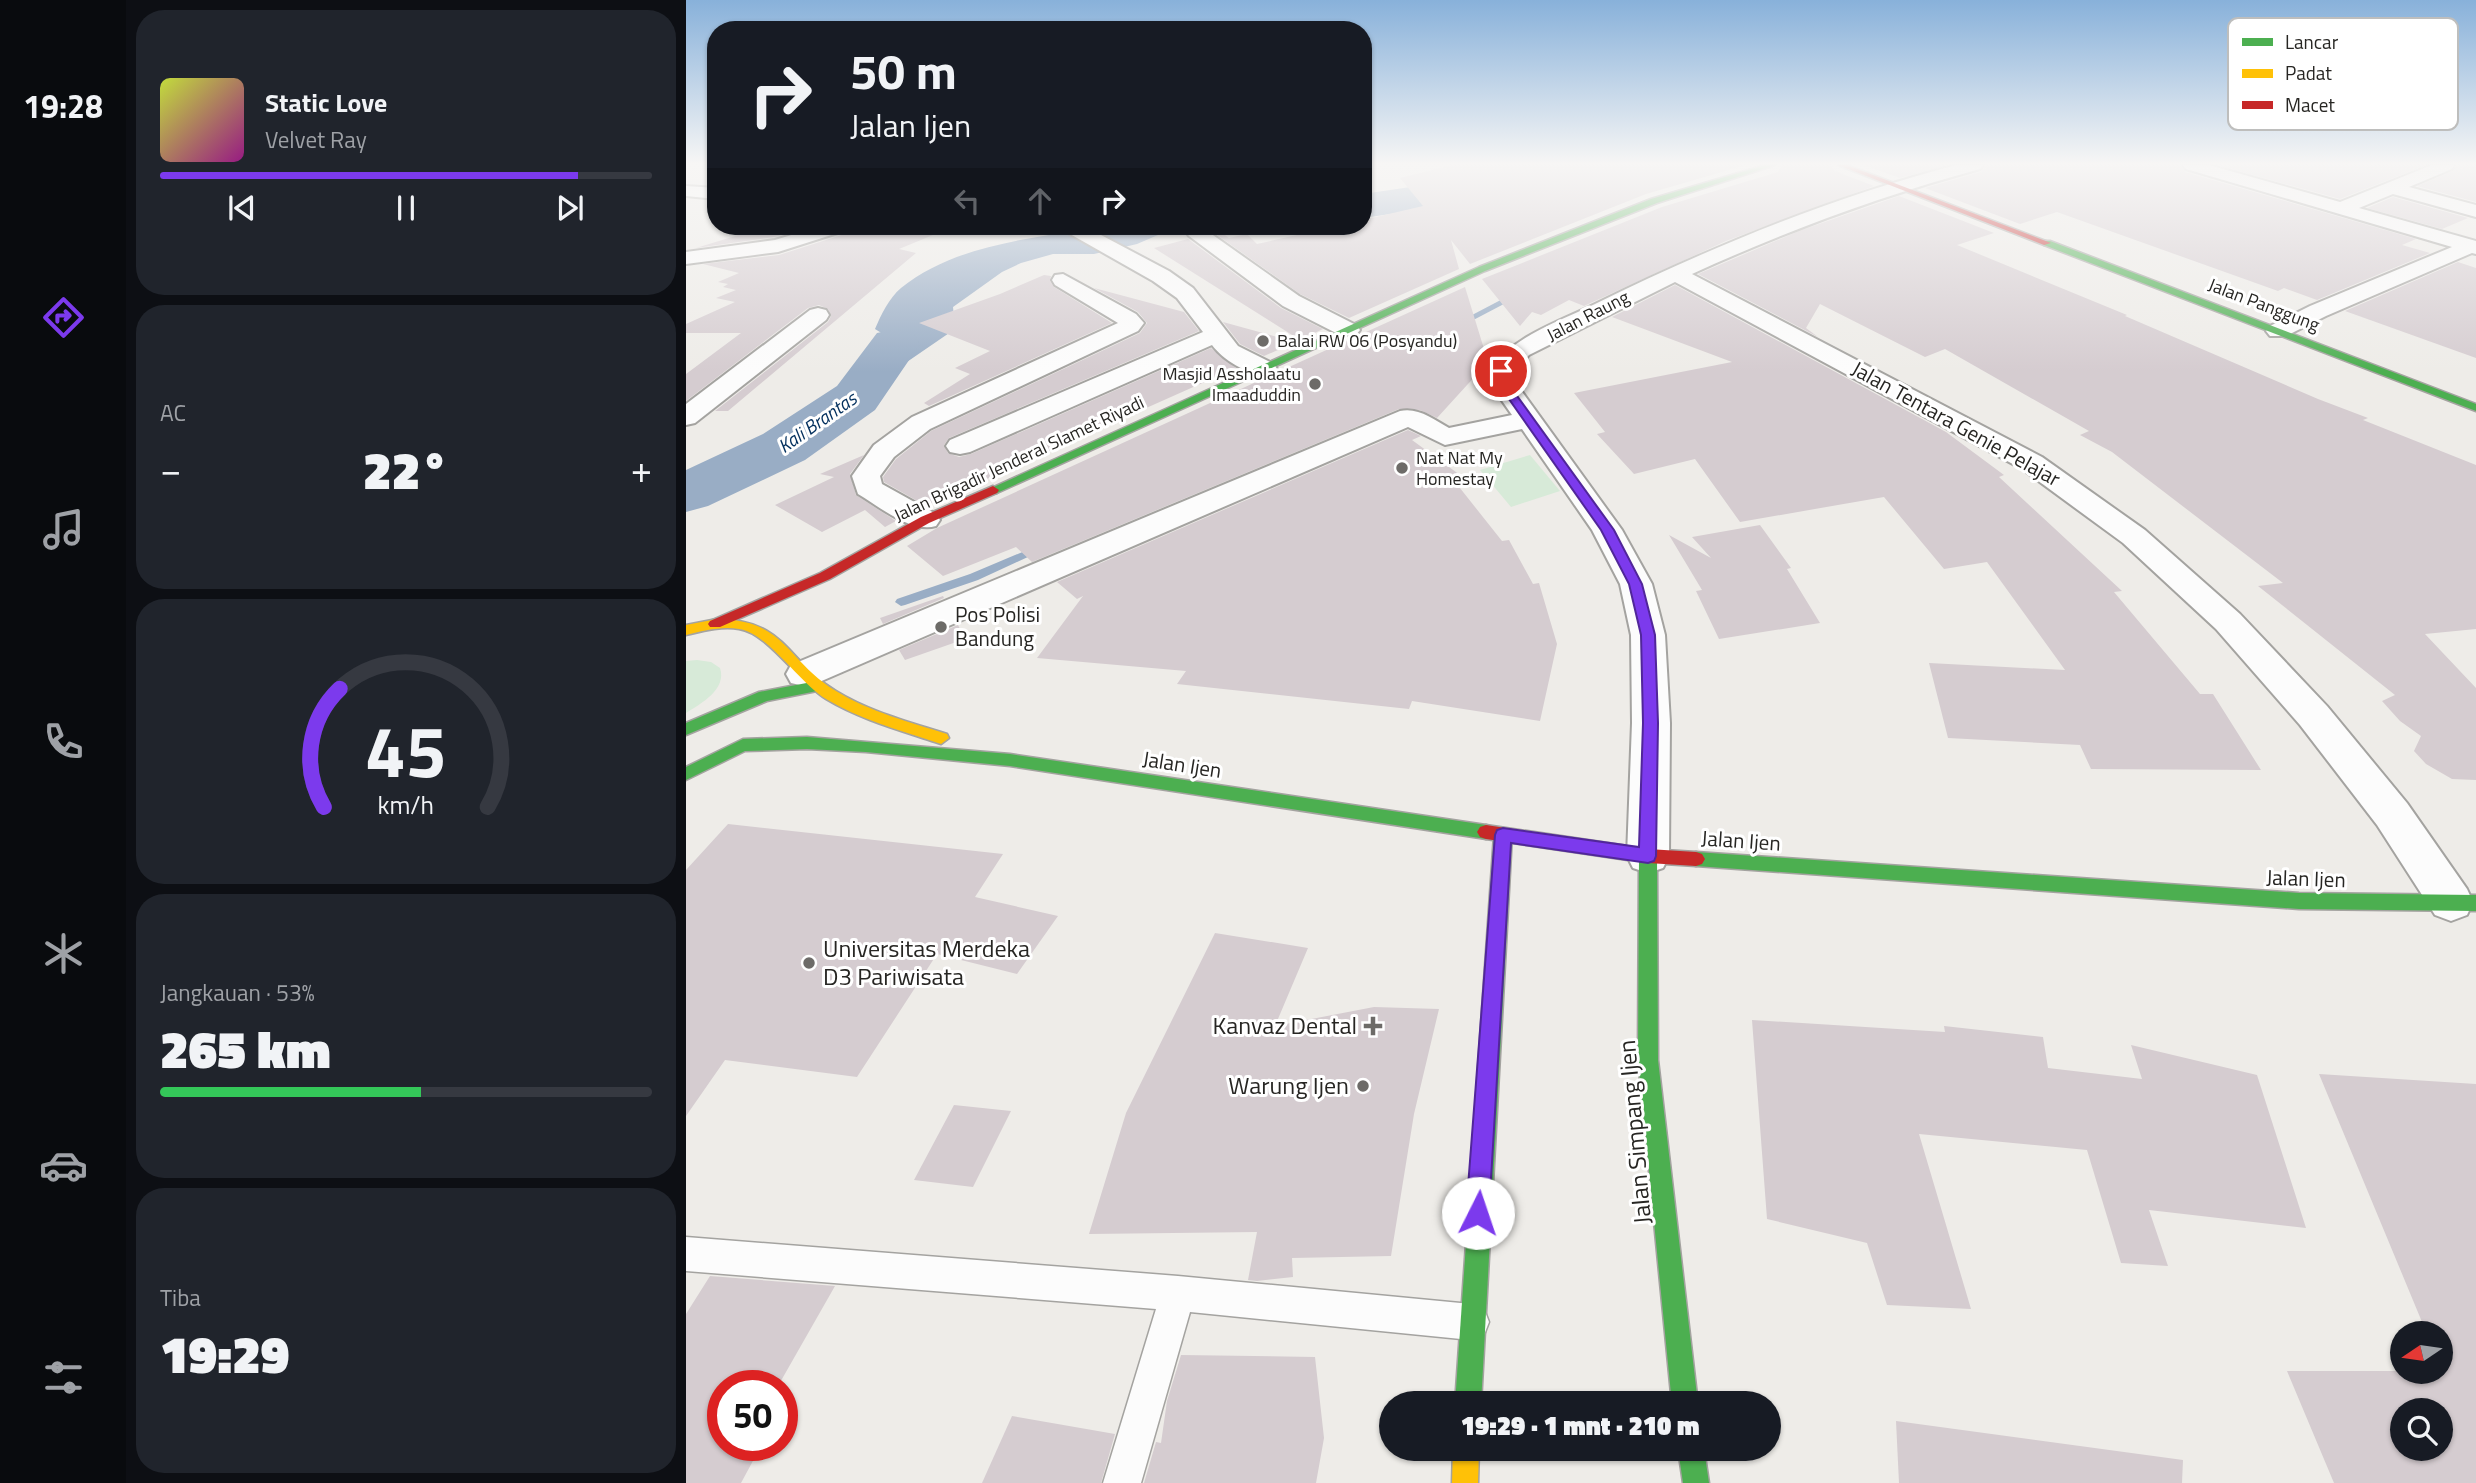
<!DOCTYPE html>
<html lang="id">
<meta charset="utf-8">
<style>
body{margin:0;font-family:"Titillium Web",sans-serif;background:#20242c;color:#f1f3f6;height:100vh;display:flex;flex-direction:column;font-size:26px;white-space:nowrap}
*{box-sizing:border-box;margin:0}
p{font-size:23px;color:#9ea1a6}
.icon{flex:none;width:38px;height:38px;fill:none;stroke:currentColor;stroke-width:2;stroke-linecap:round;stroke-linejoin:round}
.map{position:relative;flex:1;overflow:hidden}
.sheet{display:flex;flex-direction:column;gap:10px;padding:10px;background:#0d0f14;width:560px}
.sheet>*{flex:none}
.top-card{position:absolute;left:21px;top:21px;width:665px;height:214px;border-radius:28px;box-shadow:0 2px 5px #0004;background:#171b24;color:#f1f3f6;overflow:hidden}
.needle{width:46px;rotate:257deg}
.fabs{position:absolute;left:1704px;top:1321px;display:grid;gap:14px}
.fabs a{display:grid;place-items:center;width:63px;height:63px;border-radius:50%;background:#171b24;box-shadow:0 2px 5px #0004;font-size:35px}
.speed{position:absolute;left:21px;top:1370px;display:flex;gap:14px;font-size:35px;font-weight:700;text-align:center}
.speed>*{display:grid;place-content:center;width:91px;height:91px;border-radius:50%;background:#171b24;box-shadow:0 2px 5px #0004;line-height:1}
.speed .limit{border:10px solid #d22;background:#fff;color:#111}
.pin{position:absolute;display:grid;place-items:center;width:60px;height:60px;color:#fff;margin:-30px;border:4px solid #fff;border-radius:50%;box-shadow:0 2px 7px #0007}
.me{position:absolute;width:77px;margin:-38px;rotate:4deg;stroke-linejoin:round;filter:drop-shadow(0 0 5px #0008)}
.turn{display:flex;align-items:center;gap:24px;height:147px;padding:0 28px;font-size:32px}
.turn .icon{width:91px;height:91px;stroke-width:2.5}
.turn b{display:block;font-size:49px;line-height:60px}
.lanes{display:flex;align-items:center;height:66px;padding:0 28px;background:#0003;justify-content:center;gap:35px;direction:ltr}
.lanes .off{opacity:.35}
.big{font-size:52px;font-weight:800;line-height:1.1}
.sheet .card{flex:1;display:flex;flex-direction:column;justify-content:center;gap:10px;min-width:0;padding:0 24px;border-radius:28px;background:#20242c}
.sheet .dial{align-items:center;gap:0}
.dial svg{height:182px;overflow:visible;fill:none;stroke:#363941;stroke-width:7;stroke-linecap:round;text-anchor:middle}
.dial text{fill:#f1f3f6;stroke:none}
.song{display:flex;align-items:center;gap:21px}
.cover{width:84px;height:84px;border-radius:10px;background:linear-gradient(135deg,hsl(70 70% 55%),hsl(310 70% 35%))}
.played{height:7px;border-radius:4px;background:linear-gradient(90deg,#7c3aed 85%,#363941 85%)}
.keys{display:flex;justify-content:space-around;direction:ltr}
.heat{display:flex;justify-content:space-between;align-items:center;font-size:38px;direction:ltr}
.charge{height:10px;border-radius:5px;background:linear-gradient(90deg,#34c759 53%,#363941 0)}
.trip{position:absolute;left:693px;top:1391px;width:402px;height:70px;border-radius:35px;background:#171b24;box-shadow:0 2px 5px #0004;font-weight:800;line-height:70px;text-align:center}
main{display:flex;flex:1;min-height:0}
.tab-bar{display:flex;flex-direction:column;width:126px;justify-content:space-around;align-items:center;background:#090b0e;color:#9ea1a6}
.tab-bar .icon{width:49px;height:49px}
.tab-bar .on{color:#7c3aed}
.tab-bar b{font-size:32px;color:#f1f3f6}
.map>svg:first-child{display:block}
.green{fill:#d7ead8}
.water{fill:#99adc5}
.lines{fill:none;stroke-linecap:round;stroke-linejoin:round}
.stream{fill:#99adc5;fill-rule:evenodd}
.river{fill:#99adc5;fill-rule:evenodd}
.building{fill:#d5ccd0;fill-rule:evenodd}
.lane-casing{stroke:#a4a3a0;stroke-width:3}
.street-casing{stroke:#a4a3a0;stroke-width:4}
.fast-casing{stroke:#a4a3a0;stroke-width:3}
.slow-casing{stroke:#a4a3a0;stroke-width:3}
.jam-casing{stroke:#a4a3a0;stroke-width:3}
.lane{fill:#fcfcfc;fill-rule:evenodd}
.street{fill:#fcfcfc;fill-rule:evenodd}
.fast{fill:#4caf50;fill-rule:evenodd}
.slow{fill:#ffc107;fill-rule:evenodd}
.jam{fill:#c62828;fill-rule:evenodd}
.route{fill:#7c3aed;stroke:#51269a;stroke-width:2}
.poi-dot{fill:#6d6b68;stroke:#fff;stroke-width:2.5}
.labels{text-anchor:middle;stroke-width:6;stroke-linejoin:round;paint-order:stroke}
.far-street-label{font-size:18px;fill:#272623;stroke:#fff}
.far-poi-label{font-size:18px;fill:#272623;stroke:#fff;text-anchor:start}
.far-water-label{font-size:19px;font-style:italic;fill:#022f5d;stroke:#fff}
.street-label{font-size:21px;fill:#272623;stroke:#fff}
.poi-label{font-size:21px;fill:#272623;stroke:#fff;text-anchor:start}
.near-poi-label{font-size:24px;fill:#272623;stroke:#fff;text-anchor:end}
.near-street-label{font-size:24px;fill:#272623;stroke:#fff}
.key{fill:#fff;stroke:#bebebd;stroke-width:2}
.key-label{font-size:19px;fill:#272623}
</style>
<main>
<nav class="tab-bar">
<b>19:28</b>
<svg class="icon on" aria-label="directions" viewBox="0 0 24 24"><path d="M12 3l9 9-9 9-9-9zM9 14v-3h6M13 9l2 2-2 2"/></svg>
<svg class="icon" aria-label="music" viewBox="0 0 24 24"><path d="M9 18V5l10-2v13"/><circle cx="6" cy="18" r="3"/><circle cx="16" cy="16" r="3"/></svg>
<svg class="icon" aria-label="phone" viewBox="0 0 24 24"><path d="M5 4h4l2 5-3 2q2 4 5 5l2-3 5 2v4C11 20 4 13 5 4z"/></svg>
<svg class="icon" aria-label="climate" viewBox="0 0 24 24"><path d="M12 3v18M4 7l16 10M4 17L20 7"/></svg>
<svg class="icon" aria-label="car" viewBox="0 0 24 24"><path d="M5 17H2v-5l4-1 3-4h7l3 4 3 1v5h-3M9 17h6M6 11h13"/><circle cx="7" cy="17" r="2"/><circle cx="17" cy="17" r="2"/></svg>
<svg class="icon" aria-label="filters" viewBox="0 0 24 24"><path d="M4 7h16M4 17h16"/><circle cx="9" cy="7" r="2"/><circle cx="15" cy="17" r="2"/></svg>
</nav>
<section class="sheet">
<div class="card">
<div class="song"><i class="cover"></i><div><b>Static Love</b><p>Velvet Ray</p></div></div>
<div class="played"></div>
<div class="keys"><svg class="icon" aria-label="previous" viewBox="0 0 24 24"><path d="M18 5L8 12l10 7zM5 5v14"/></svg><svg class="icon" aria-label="pause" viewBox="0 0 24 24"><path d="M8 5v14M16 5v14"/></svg><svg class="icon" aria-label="next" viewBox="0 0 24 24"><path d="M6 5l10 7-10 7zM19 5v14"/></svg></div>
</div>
<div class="card"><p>AC</p>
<div class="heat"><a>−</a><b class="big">22°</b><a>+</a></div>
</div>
<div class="card dial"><svg viewBox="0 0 100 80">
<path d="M14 69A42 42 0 1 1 86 69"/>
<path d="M14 69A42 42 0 0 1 21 17" stroke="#7c3aed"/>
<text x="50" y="56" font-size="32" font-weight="700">45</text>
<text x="50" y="72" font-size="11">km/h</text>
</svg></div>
<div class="card"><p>Jangkauan · 53%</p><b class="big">265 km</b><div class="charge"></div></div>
<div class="card"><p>Tiba</p><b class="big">19:29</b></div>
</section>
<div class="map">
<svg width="1790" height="1483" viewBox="0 0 1790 1483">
<rect width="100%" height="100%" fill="#eeece8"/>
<!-- green -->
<g class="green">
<path d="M844 455 874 491 825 507 794 470Z"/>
<path d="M11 660 25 662 34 668C41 689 16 703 0 713V661Z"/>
</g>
<!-- water -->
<g class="water">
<path d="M774 188 816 194 677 217V200L717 198Z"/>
<path d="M419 226H549L486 229 451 244 408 254H367L335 263 316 272 267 307 269 329 199 377 178 403 141 427 112 420 164 382 205 339 189 329C195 315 203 298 215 288 271 243 351 238 419 226Z"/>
</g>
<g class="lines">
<!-- stream -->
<g class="stream">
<path d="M828 293 835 295 774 327 767 325Z"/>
<path d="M353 545 357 546V550L292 580 219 605 215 606 209 602 211 599 284 574Z"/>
</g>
<!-- river -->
<g class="river">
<path d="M874 165H933L928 173 842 194 677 218V194Z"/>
<path d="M209 329 227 333 234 344 189 410 119 460 22 506 0 512V470L77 434 151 386 191 333Z"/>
</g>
</g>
<!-- building -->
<g class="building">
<path d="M766 165H1060L960 194 784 264 765 240 773 269 663 318 614 294 527 232 532 230 543 238 561 234 571 244 651 226H677V220L737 206 714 178Z"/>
<path d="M1097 165H1145L1149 171 1188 186 1040 241 898 306 883 300 855 315 846 312 834 326 796 279 976 207 1092 172Z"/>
<path d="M1177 165H1262L1214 178Z"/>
<path d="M1300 165H1494L1499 172 1730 239 1716 245 1744 253 1631 300 1598 288 1592 291 1371 212 1334 224 1239 188 1295 172Z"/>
<path d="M1531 165H1740L1654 199Z"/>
<path d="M1771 165H1790V202L1731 186 1767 171Z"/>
<path d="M1213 196 1308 233 1271 245 1441 315 1439 316 1632 399 1682 418 1677 420 1790 465V629L1739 634 1790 688V780L1766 779 1740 764 1728 751 1735 736 1714 721 1696 701 1709 695 1572 586 1597 583 1426 452 1394 435 1403 431 1259 349 1239 357 1134 304 1120 328 1132 337 1012 274 1113 231Z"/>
<path d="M1707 197 1782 218 1756 229 1681 208Z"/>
<path d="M82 226H127L88 237 10 248Z"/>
<path d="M167 226H269L213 249 230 253 42 411H29L142 322 145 316 142 309 133 305 122 308 0 401V374L55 333H0V324L49 302 30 298 50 290 37 287 42 284 32 282 53 273 17 264 93 255 162 233Z"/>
<path d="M502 239 595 308 637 329 614 340 468 248Z"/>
<path d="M1772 262 1790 268V358L1659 311Z"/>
<path d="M358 275 365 276 364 281 368 287 426 323 243 406 238 403 284 374 269 368 304 351 233 323 314 294Z"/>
<path d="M989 285 1260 432 1318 475 1313 477 1436 591 1428 592 1514 694H1527L1575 770 1405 769 1394 745 1262 738 1243 663 1379 670 1301 562 1258 569 1198 497 1054 522 1009 459 948 474 911 434 919 432 888 393 1046 362 926 317Z"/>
<path d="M779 287 802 362 751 418 734 410 713 409 346 562 330 547 257 576 221 546 251 528 581 377H588L592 372Z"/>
<path d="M408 288 498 312 513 331 263 438 258 445 262 453 273 457 285 454 525 348 550 368 240 506 198 482 197 477 210 459 245 431 454 333 461 323 452 312Z"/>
<path d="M537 322 610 342 578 356 554 344Z"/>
<path d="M722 430 735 436 726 440 774 475 766 478 816 541 823 540 847 584 853 583 871 644 854 721 726 701 723 709 491 684 500 671 351 658 397 596 391 599 371 582Z"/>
<path d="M178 455 164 474 170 495 210 521 199 527 179 510 136 532 89 505 148 477 134 474Z"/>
<path d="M1074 525 1105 568 1101 569 1134 623 1033 639 1010 591 1016 590 983 535 1025 558 1006 537Z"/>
<path d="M257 596 258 598 197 624 194 618Z"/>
<path d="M272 625 279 639 219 660 213 650Z"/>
<path d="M42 824 317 854 289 897 372 916 331 974 251 954 171 1077 39 1060 0 1116V870Z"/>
<path d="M529 933 622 948 589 1026 688 1007 753 1009 728 1114 705 1256 606 1258 607 1277 571 1281 562 1280 571 1232 403 1234 440 1113Z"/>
<path d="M1066 1020 1259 1032 1258 1026 1357 1037 1362 1068 1456 1079 1445 1045 1571 1075 1620 1228 1463 1210 1482 1266 1435 1263 1401 1150 1233 1134 1285 1309 1201 1305 1181 1243 1081 1219Z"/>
<path d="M1633 1074 1790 1084V1483H1648L1601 1371H1756L1755 1334H1741ZM1717 1410H1755V1449H1717Z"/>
<path d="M268 1105 325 1111 287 1187 228 1180Z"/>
<path d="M24 1276 149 1286 92 1386H37V1446H75L55 1483H0V1314Z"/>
<path d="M495 1355 629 1357 638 1438 630 1483H458L470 1442 475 1443 481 1401Z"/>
<path d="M326 1416 429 1434 415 1483H296Z"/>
<path d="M1210 1421 1497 1460 1496 1483H1213Z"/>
</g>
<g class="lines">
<!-- lane casing -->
<g class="lane-casing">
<path id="lane" d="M0 1237 492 1276 785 1304 798 1309 803 1322 798 1335 785 1340 504 1312 455 1483H417L470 1309 0 1271Z"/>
</g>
<!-- street casing -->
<g class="street-casing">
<g id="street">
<path d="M1270 165H1297L1294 169C1195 196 1100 231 1006 274L1356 457 1459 530 1554 614 1641 706 1721 803 1781 889 1787 902 1781 915 1765 921 1749 915 1691 825 1614 725 1530 629 1437 543 1336 469 989 282 843 355 828 372 829 382 936 530 966 584 979 635 984 723 983 856 977 868 962 873 947 868 941 856 946 723 945 635 934 584 906 530 836 429 759 445 722 427 131 683 118 686 105 683 100 674 105 665 714 411C732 407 747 419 763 428L826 415 803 382V371C827 336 872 322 909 304 1025 247 1144 198 1270 165Z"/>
<path d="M1497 165H1523L1654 202 1746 165H1768L1766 169 1723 187 1790 205V217L1707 194 1673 208 1790 241V254L1786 253 1640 316 1600 336H1584L1580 331 1584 326 1624 306 1766 247 1500 169Z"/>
<path d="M0 186 30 188V199L0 196Z"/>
<path d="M135 226H164L161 230 92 252 0 264V252L89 240Z"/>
<path d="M374 226H398L483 271 507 288 552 346 588 364 591 369 588 374C567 379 538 361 526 345L284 452 274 454 264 452 260 446 264 440 517 332 491 298 467 281 377 230Z"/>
<path d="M510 226 517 228 613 296 670 325 674 330 670 335H654L597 306 503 236 500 232Z"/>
<path d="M377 274 450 314 458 323 452 331 244 429 208 457 194 476 196 484 250 514 254 520 250 526C224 533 194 507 172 494L166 476 188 445 226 417 432 323 369 285 366 280 369 275Z"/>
<path d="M132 308 140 310 143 315 140 320 9 423 0 425V404L124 310Z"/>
</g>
</g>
<!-- fast casing -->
<g class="fast-casing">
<g id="fast">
<path d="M1079 165H1089L971 203 799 271 311 493 307 494 301 490 793 267 965 199Z"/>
<path d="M1358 241H1364L1790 404V411L1358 245Z"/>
<path d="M131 681 138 686 136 690 81 701 0 735V723L73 692Z"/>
<path d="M121 737 324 754 800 825 806 827 809 832 806 837 800 839 324 766 180 752 121 749 59 751 0 780V767L57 739Z"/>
<path d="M817 828 823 830 826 835 795 1404H769L808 835 811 830Z"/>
<path d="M962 849 968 851 971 856 972 1060 1012 1404H986L952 1060 953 856 956 851Z"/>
<path d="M1010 852 1613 893 1790 895V911L1613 909 1010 866 1004 864 1001 859 1004 854Z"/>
<path d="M992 1449H1018L1023 1483H997Z"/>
</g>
</g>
<!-- slow casing -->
<g class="slow-casing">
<g id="slow">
<path d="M31 619C101 620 99 660 150 691 184 712 224 722 261 734L263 738 255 744 249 742C213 730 173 719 140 699 112 682 82 633 53 629 35 626 17 631 0 635V625Z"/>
<path d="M767 1449H793L792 1483H766Z"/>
</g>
</g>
<!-- jam casing -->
<g class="jam-casing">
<g id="jam">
<path d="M1152 165H1161L1365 243 1358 245Z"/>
<path d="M307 486 313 490 311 493 243 523 144 579 34 627H24L22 624 24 621 134 573 235 517Z"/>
<path d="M800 825 962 849 1010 852 1016 854 1019 859 1016 864 1010 866 962 863 800 839 794 837 791 832 794 827Z"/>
</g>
</g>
<!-- lane -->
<use href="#lane" class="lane"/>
<!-- street -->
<use href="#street" class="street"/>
<!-- fast -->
<use href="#fast" class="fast"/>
<!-- slow -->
<use href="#slow" class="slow"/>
<!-- jam -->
<use href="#jam" class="jam"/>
</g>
<!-- sky -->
<linearGradient id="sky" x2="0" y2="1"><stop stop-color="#88b1da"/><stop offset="0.44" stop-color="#f7f6f5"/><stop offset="1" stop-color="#f7f6f5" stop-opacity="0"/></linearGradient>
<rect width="1790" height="372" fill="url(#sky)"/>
<!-- route -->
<path class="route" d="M812 369H819L821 382 928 530 956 584 969 635 972 723 970 856 968 861 962 863 825 843 803 1213 800 1222 792 1225 784 1222 780 1213 809 835 811 830 817 828 953 847 957 723 955 635 943 584 915 530 811 382Z"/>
<!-- markers -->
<g class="poi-dot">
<circle cx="577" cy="341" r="7"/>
<circle cx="629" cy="384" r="7"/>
<circle cx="716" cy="468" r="7"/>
<circle cx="255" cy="627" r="7"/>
<circle cx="123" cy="963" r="7"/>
<path d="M683.5 1015.5h7v7h7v7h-7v7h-7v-7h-7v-7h7z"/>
<circle cx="677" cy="1086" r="7"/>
</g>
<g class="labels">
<!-- far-street labels -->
<g class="far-street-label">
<text transform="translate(1578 305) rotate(21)" y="6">Jalan Panggung</text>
<text transform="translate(902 316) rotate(-27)" y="6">Jalan Raung</text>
<text transform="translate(333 459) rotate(-25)" y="6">Jalan Brigadir Jenderal Slamet Riyadi</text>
</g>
<!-- far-poi labels -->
<g class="far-poi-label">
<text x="591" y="347">Balai RW 06 (Posyandu)</text>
<text x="615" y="380" text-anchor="end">Masjid Assholaatu<tspan x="615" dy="21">Imaaduddin</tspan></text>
<text x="730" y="464">Nat Nat My<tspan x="730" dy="21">Homestay</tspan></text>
</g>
<!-- far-water labels -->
<g class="far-water-label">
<text transform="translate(131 422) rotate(-35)" y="7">Kali Brantas</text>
</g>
<!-- street labels -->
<g class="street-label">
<text transform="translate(1270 424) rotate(29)" y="7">Jalan Tentara Genie Pelajar</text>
<text transform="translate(496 765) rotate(9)" y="7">Jalan Ijen</text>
<text transform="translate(1055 841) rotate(4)" y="7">Jalan Ijen</text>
<text transform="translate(1620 879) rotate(2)" y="7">Jalan Ijen</text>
</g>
<!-- poi labels -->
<g class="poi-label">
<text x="269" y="622">Pos Polisi<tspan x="269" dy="24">Bandung</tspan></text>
</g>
<!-- near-poi labels -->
<g class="near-poi-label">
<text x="137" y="957" text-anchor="start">Universitas Merdeka<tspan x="137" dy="28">D3 Pariwisata</tspan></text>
<text x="671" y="1034">Kanvaz Dental</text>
<text x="663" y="1094">Warung Ijen</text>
</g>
<!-- near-street labels -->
<g class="near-street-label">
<text transform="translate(949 1132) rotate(-95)" y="8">Jalan Simpang Ijen</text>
</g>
</g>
<!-- legend -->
<rect x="1542" y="18" width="230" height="112" rx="10" class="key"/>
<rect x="1556" y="38" width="31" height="8" fill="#4caf50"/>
<rect x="1556" y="69" width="31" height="9" fill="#ffc107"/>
<rect x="1556" y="101" width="31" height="8" fill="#c62828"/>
<g class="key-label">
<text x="1599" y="49">Lancar</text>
<text x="1599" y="80">Padat</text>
<text x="1599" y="112">Macet</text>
</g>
</svg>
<div class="fabs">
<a><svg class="needle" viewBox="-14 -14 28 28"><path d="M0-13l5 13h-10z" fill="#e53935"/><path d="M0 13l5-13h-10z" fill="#9ea1a6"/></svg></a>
<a><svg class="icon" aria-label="search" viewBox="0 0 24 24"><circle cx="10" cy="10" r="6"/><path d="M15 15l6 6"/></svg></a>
</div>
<div class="speed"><div class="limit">50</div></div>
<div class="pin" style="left:815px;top:371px;background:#d93025"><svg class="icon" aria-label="arrive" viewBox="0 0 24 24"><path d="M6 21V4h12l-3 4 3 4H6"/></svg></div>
<svg class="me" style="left:792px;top:1213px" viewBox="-20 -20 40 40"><circle r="19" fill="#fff"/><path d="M0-13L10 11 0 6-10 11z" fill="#7c3aed"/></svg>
<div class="trip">19:29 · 1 mnt · 210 m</div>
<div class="top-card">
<div class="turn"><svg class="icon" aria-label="right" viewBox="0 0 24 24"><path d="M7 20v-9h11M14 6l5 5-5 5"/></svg><div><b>50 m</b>Jalan Ijen</div></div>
<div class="lanes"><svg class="icon off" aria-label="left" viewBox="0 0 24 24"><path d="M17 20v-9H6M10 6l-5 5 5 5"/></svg><svg class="icon off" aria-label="ahead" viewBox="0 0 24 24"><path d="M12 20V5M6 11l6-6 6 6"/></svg><svg class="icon" aria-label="right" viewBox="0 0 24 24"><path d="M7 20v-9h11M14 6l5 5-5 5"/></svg></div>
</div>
</div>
</main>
